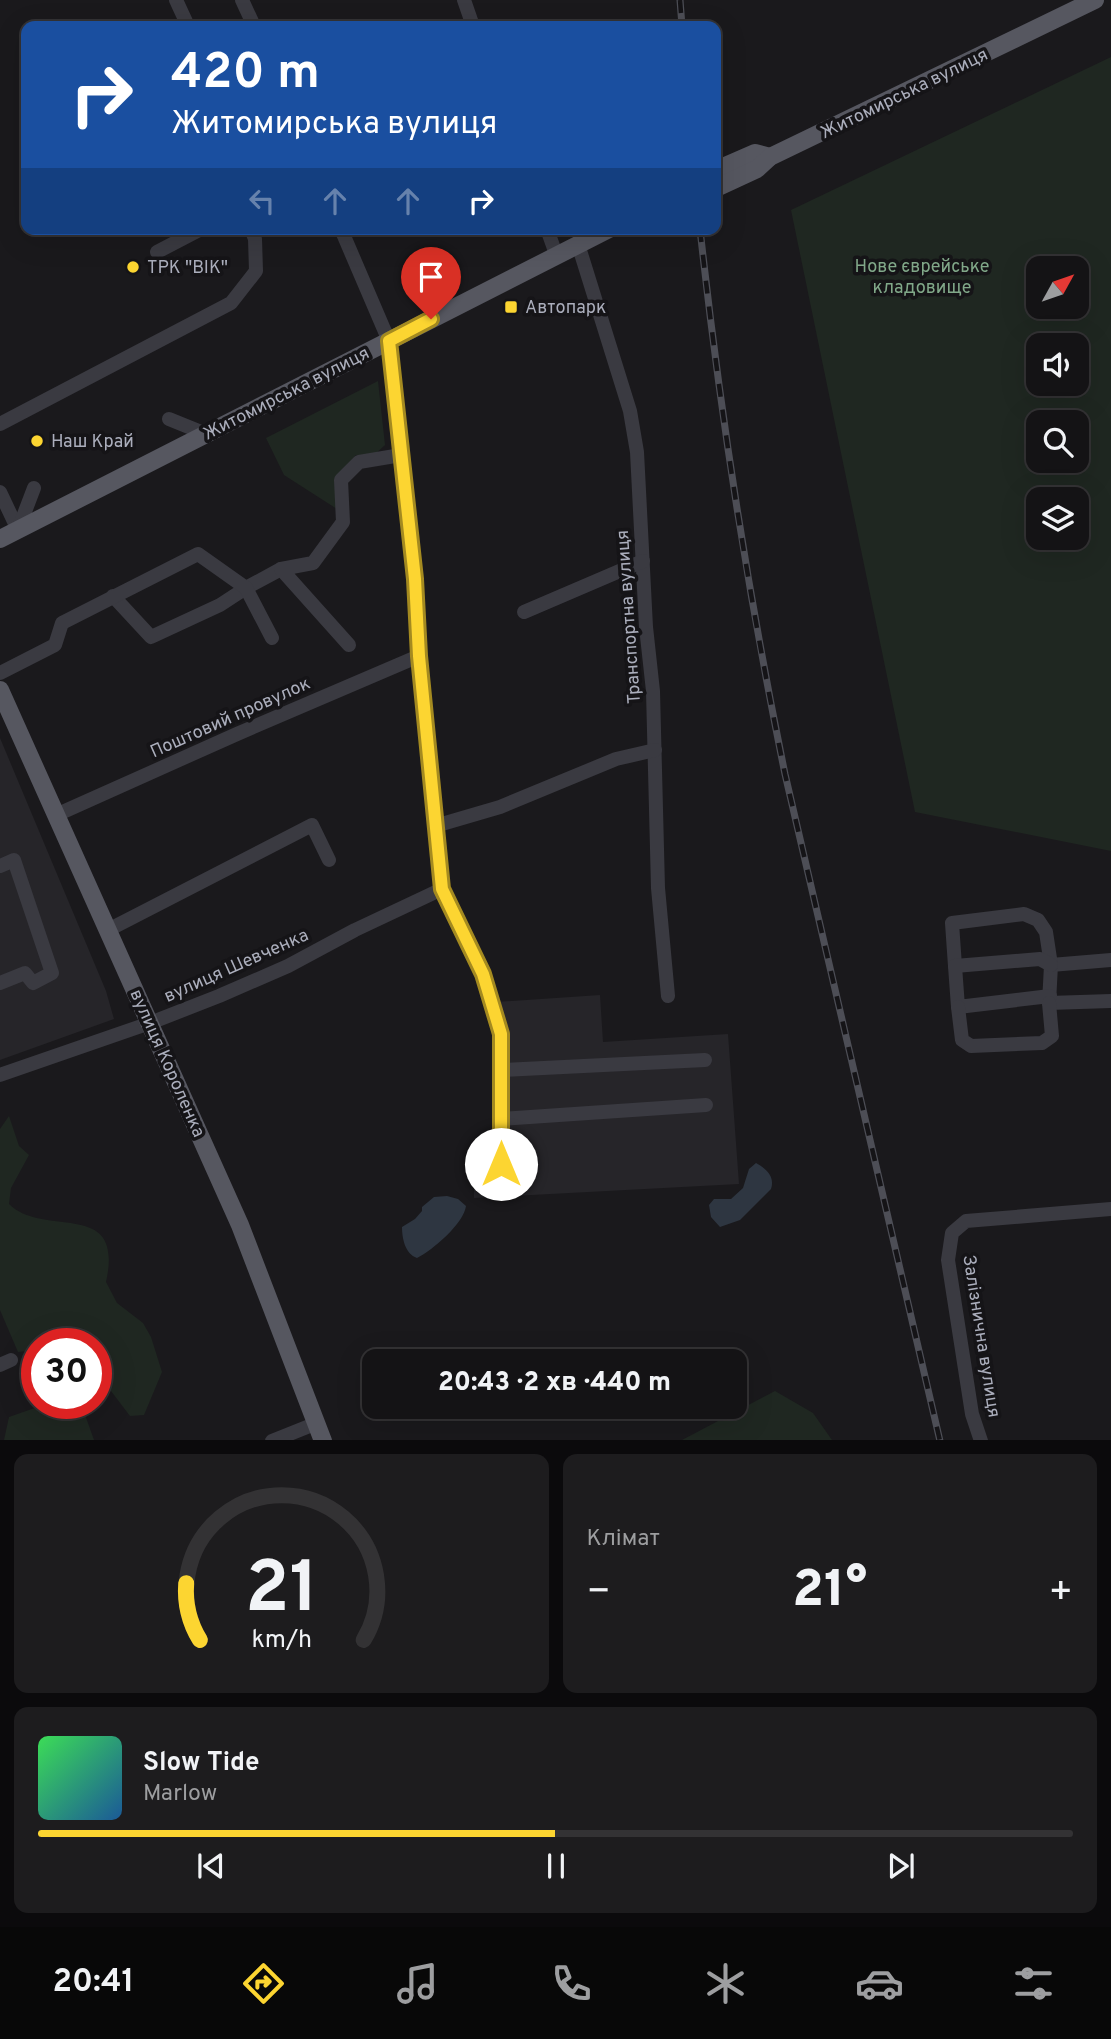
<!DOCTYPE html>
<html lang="uk">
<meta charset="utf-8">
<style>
body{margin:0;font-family:Overpass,sans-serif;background:#1d1c1e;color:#f1f3f6;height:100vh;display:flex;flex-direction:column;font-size:26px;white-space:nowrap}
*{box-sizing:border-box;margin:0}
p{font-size:23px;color:#9d9ea0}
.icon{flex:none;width:38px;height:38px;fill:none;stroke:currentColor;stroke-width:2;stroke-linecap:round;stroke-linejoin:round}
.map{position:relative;height:1440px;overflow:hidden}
.side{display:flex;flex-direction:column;gap:14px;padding:14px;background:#0b0a0c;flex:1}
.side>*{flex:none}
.banner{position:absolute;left:21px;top:21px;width:700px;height:214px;border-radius:14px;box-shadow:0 7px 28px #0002,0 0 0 2px #333234;background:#1a4fa0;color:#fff;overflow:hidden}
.needle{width:46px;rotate:50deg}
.controls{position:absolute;left:1026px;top:256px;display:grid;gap:14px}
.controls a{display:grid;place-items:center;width:63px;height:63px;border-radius:14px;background:#141315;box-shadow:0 7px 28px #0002,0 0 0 2px #333234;font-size:35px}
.speed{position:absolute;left:21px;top:1328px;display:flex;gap:14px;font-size:35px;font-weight:700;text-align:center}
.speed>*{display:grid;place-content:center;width:91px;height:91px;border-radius:50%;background:#141315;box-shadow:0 7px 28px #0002,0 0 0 2px #333234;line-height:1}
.speed .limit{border:10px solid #d22;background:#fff;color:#111}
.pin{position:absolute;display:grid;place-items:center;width:60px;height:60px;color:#fff;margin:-72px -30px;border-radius:50% 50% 50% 0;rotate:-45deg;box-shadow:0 0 7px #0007}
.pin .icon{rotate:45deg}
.me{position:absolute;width:77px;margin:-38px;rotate:0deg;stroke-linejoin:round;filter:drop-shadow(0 0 5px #0008)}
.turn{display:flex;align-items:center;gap:24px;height:147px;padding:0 35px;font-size:32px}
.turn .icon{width:91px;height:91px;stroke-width:2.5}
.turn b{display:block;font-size:49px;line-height:60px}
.lanes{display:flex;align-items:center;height:66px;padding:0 35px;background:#0003;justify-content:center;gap:35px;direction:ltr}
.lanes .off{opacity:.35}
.big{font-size:52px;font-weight:800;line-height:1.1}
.side .widget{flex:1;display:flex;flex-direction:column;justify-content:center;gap:10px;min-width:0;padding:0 24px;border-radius:14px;background:#1d1c1e}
.side .dial{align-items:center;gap:0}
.dial svg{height:182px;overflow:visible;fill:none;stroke:#333234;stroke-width:7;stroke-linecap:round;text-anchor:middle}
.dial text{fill:#f1f3f6;stroke:none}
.song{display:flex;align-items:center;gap:21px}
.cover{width:84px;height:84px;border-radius:10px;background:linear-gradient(135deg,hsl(130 70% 55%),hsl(210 70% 35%))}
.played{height:7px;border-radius:4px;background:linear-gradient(90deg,#fcd531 50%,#333234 50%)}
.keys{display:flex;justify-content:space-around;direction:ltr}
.heat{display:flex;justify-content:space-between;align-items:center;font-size:38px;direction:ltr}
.side .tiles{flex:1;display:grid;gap:14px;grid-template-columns:1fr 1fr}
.widget:last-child{grid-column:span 2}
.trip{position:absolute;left:362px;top:1349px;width:385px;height:70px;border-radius:14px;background:#141315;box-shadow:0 7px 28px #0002,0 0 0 2px #333234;font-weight:800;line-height:70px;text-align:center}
.tabs{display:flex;height:112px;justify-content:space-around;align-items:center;background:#080808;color:#9d9ea0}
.tabs .icon{width:49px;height:49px}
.tabs .selected{color:#fcd531}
.tabs b{font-size:32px;color:#f1f3f6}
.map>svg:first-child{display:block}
.built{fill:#262529}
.green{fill:#1f2721;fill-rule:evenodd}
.water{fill:#2e3641}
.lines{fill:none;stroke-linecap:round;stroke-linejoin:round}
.minor{stroke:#3a3a41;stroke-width:14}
.major{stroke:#565760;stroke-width:18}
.rail-casing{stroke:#4d4e56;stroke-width:7}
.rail{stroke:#151417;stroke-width:4.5;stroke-dasharray:13;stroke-linecap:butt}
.route-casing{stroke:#a48a20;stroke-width:18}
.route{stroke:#fcd531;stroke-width:12}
.poi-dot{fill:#fcd531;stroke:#151417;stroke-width:2.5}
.labels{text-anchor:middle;stroke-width:7;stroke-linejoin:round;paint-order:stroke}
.street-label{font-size:18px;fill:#abaebc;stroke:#151417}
.park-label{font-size:18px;fill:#81a889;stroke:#151417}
.poi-label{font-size:18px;fill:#abaebc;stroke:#151417;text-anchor:start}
</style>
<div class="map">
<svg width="1111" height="1441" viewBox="0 0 1111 1441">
<rect width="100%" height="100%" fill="#1a191c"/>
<!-- built -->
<g class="built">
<path d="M0 738 106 991 114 1019 0 1060Z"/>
<path d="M600 995 603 1042 728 1034 739 1184 474 1198V1171L497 1169 496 1002Z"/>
</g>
<!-- green -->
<g class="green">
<path d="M1111 57V851L915 812 791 210ZM1038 268H1076V306H1038ZM1038 345H1076V383H1038ZM1038 422H1076V460H1038ZM1038 499H1076V537H1038Z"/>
<path d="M378 381 385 445 374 455H356L336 477 337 509 284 475 266 438Z"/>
<path d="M9 1116 19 1146 29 1155 11 1188 9 1204C44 1239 125 1197 106 1282L117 1303 143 1323 151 1337 162 1372 144 1415 130 1416 111 1391 96 1394V1344H37V1353L35 1350 18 1352 0 1310V1129Z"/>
<path d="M775 1391 813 1413 832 1440H682Z"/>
<path d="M46 1404H51L67 1418 84 1412 94 1440H4L9 1417Z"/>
</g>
<!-- water -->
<g class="water">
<path d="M756 1163C767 1169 775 1177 771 1189L740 1220 720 1227 711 1217 709 1205 714 1199H731L743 1188 749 1169Z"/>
<path d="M447 1196 458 1199 466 1206C464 1223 433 1250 417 1258 405 1254 402 1238 402 1227L415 1219 422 1211V1207L434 1197Z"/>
</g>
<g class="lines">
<!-- minor -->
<g class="minor">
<path d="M176 0 188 26"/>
<path d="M242 0 254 26"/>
<path d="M464 0 473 26"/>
<path d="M341 229 389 341 415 578 419 656 442 889 483 974 501 1034V1164"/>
<path d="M547 229 556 254"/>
<path d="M578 244 630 411 637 452 646 627 653 691 658 888 668 996"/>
<path d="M157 252 201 229"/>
<path d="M169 419 206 434"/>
<path d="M0 424 231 303 256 271 255 239 251 229"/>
<path d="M0 492 18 530"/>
<path d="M18 530 34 488"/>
<path d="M113 596 151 637 220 605 246 588 281 569"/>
<path d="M524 612 643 561"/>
<path d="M349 645 281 569 313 563 343 522 341 480 359 462 401 455"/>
<path d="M0 673 55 645 62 623 198 554 246 588 272 638"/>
<path d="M56 815 237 734 419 656"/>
<path d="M435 826 500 807 616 759 655 750"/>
<path d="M0 866 14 860 52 973 33 983 25 973 0 983"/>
<path d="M108 930 312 825 329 860"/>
<path d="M1111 960 1051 965 1049 1003 1111 1001"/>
<path d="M955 966 952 923 1024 914 1038 920 1046 932 1051 965"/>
<path d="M1050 996 958 1007 955 966 1040 959 1051 965"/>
<path d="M958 1007 962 1040 971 1046 1042 1043 1052 1036 1049 1003"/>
<path d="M502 1070 705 1060"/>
<path d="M0 1075 150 1023 219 996 288 966 355 930 442 889"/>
<path d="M501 1119 706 1105"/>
<path d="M0 1365 11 1360"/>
<path d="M272 1441 317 1423"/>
<path d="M981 1441 972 1414 948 1260 952 1233 966 1221 1111 1209"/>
</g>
<!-- major -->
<g class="major">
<path d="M716 170 755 153 770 157"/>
<path d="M716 188 757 169 770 157 1095 0"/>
<path d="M0 539 609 229"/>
<path d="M0 690 240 1225 323 1441"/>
</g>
<!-- rail casing -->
<g class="rail-casing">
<g id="rail">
<path d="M680 0 682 26"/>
<path d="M700 229C720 412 748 594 785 774L940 1441"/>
</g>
</g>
<!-- rail -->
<use href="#rail" class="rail"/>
</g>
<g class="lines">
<!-- route casing -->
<g class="route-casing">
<path id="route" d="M431 319 389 341 415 579 419 656 442 889 483 974 501 1034V1164"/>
</g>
<!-- route -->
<use href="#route" class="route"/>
</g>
<!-- markers -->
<g class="poi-dot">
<circle cx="133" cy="267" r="7"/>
<rect x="504" y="300" width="14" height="14" rx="3.5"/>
<circle cx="37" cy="441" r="7"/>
</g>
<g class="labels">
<!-- street labels -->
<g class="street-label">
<text transform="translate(904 93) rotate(-26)" y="6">Житомирська вулиця</text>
<text transform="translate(286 393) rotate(-27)" y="6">Житомирська вулиця</text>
<text transform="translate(628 617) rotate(-94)" y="6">Транспортна вулиця</text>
<text transform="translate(230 717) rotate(-24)" y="6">Поштовий провулок</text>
<text transform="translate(236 965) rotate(-24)" y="6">вулиця Шевченка</text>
<text transform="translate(168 1063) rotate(66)" y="6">вулиця Короленка</text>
<text transform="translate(982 1336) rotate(81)" y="6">Залізнична вулиця</text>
</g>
<!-- park labels -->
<g class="park-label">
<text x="922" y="272">Нове єврейське<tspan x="922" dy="21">кладовище</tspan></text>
</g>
<!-- poi labels -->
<g class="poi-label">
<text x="147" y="273">ТРК "ВІК"</text>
<text x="525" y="313">Автопарк</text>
<text x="51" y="447">Наш Край</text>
</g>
</g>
</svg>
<div class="controls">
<a><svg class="needle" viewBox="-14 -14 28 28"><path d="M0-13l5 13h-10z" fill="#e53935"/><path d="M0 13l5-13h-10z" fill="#9d9ea0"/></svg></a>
<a><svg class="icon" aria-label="sound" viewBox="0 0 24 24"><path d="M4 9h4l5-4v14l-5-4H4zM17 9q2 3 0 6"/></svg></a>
<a><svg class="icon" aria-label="search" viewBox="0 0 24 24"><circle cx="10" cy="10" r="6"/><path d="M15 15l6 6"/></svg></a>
<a><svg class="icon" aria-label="layers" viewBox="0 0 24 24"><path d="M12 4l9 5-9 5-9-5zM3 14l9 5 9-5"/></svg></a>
</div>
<div class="speed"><div class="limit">30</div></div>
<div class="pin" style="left:431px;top:319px;background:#d93025"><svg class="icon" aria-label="arrive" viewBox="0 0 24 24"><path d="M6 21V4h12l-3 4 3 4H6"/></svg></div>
<svg class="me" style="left:501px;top:1164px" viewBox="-20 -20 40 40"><circle r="19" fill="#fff"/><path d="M0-13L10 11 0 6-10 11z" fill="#fcd531"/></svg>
<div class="trip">20:43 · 2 хв · 440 m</div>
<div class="banner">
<div class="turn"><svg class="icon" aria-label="right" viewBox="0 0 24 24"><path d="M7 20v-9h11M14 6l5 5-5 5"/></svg><div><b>420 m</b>Житомирська вулиця</div></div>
<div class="lanes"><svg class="icon off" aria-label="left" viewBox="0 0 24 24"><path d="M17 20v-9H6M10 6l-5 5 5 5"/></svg><svg class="icon off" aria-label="ahead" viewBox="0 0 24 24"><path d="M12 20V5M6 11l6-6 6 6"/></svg><svg class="icon off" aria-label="ahead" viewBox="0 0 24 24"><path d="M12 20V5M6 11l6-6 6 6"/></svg><svg class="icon" aria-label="right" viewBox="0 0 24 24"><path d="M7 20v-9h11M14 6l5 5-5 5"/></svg></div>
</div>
</div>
<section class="side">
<div class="tiles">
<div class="widget dial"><svg viewBox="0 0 100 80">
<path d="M14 69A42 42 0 1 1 86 69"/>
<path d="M14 69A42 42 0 0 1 8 44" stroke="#fcd531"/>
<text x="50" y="56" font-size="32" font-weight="700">21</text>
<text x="50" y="72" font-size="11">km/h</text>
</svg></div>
<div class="widget"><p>Клімат</p>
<div class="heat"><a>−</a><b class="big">21°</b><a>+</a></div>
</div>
<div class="widget">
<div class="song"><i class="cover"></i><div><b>Slow Tide</b><p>Marlow</p></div></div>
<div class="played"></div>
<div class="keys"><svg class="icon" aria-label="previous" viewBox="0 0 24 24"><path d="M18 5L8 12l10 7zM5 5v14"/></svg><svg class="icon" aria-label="pause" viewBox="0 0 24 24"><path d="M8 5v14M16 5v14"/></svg><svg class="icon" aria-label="next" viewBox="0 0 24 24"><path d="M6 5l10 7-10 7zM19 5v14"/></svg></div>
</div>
</div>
</section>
<nav class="tabs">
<b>20:41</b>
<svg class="icon selected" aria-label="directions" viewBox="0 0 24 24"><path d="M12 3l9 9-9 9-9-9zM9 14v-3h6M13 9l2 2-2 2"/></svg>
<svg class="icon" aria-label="music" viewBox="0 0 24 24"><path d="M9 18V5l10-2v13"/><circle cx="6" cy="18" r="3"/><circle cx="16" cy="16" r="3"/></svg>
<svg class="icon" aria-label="phone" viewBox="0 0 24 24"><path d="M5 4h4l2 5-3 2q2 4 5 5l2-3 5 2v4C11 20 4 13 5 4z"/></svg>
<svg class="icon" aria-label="climate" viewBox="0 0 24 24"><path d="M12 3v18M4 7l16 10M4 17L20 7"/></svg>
<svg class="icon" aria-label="car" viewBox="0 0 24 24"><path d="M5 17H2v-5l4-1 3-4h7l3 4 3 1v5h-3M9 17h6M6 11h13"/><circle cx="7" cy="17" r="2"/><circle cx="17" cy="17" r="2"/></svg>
<svg class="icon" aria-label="filters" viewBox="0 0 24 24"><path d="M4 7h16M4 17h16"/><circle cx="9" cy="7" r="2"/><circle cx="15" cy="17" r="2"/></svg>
</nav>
